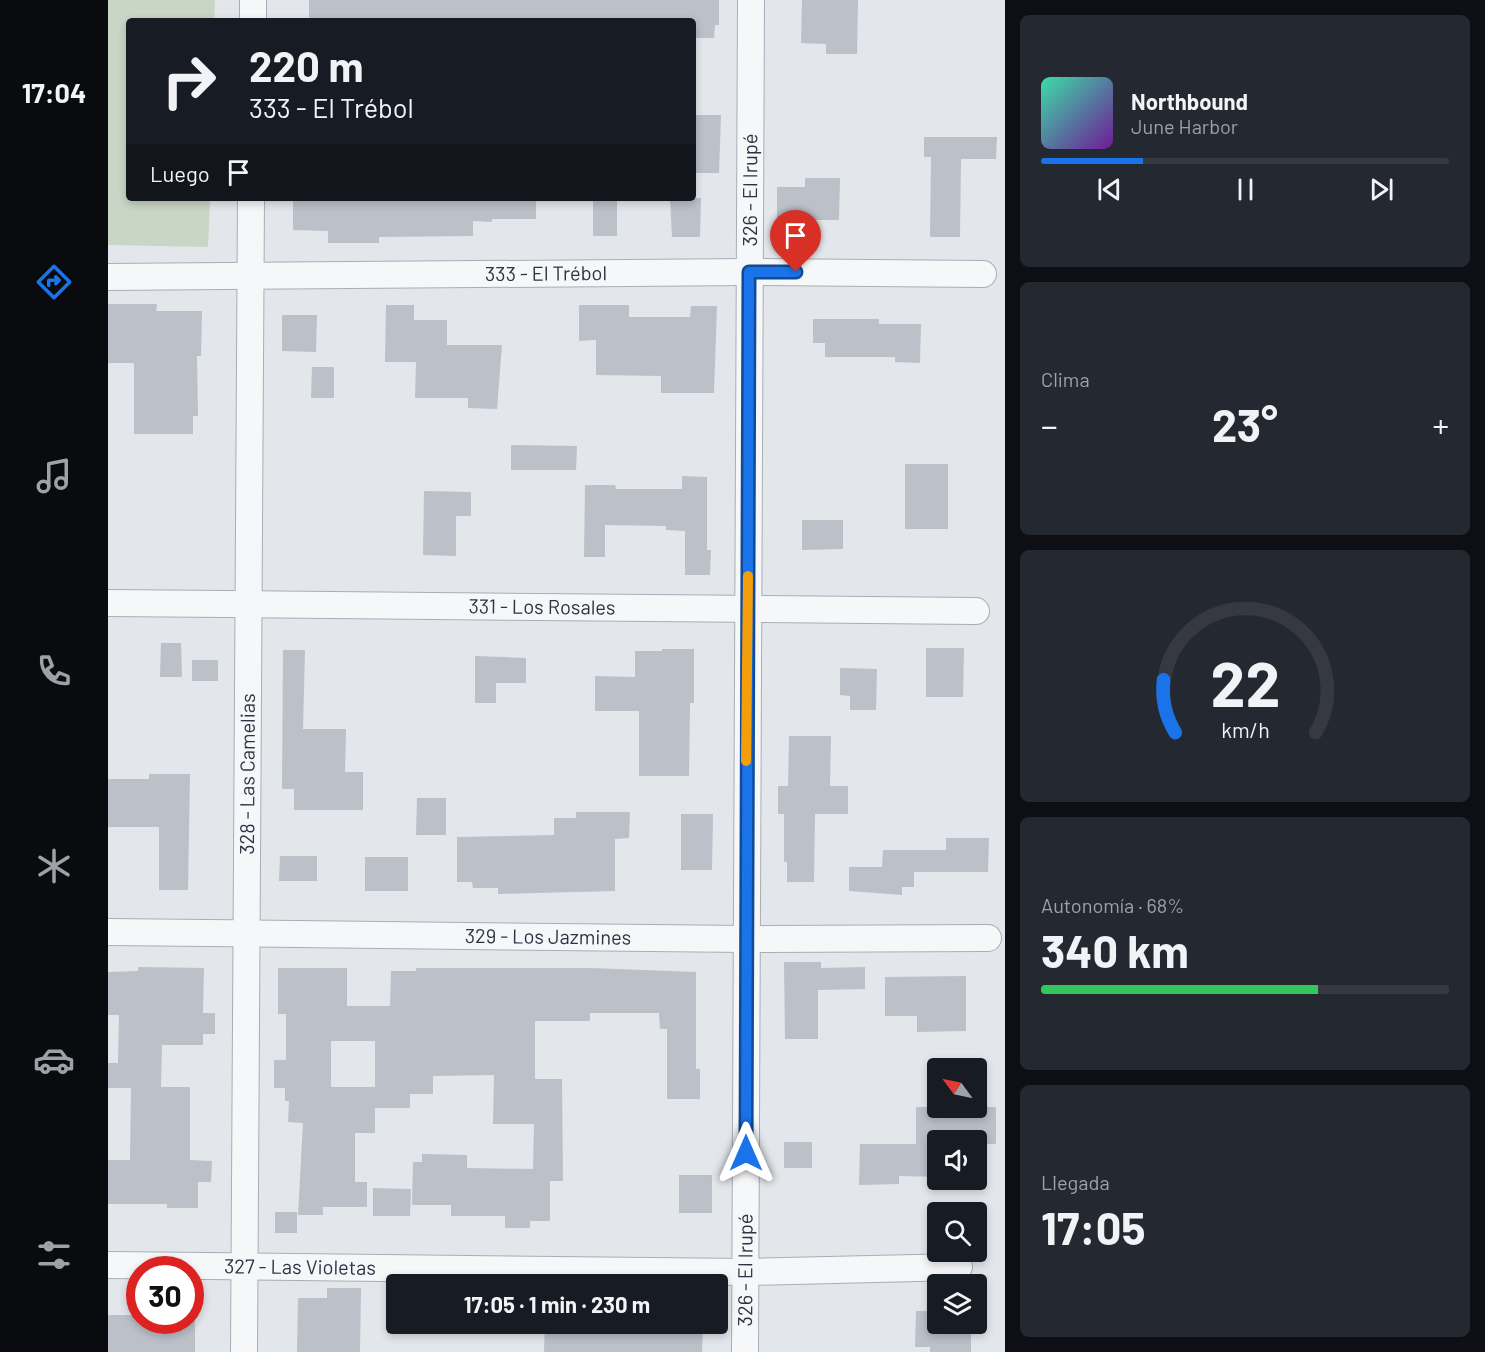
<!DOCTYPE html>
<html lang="es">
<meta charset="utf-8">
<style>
body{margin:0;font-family:Barlow,sans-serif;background:#242831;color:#f1f3f6;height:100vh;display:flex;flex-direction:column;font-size:22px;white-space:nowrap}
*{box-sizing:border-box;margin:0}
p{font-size:20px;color:#9ea1a6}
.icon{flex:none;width:33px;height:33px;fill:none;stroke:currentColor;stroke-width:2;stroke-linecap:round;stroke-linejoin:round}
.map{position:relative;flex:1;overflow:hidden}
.sheet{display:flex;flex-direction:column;gap:15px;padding:15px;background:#0d0f14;width:480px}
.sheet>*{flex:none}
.banner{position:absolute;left:18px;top:18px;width:570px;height:183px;border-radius:6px;box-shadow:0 3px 9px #0003;background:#171b24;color:#f1f3f6;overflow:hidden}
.needle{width:39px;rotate:303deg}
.controls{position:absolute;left:819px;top:1058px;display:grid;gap:12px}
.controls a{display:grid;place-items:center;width:60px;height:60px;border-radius:6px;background:#171b24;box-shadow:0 3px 9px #0003;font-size:30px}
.speed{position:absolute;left:18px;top:1256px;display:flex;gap:12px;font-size:30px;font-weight:700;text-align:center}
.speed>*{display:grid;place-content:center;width:78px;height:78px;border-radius:50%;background:#171b24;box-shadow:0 3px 9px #0003;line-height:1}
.speed .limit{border:9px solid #d22;background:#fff;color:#111}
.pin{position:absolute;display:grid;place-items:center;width:51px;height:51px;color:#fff;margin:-62px -26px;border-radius:50% 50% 50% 0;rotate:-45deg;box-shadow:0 0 6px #0007}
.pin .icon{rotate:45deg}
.me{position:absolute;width:66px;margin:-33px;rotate:0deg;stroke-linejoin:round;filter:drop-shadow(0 0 4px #0008)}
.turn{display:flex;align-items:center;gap:21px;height:126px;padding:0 24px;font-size:27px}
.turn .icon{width:78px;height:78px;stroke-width:2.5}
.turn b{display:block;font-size:42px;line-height:51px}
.then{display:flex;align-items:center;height:57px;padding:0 24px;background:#0003;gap:12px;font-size:22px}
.big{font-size:45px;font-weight:700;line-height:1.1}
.sheet .tile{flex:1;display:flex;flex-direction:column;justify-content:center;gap:9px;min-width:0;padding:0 21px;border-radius:9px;background:#242831}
.sheet .dial{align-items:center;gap:0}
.dial svg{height:156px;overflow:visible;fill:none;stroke:#363941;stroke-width:7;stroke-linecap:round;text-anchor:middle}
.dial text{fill:#f1f3f6;stroke:none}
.song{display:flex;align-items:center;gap:18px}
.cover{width:72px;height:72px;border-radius:9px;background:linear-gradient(135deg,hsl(160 70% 55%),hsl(280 70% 35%))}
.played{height:6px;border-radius:3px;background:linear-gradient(90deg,#1a73e8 25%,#363941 25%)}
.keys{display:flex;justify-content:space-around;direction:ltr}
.heat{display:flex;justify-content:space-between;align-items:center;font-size:33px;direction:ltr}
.charge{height:9px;border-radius:4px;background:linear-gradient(90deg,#34c759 68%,#363941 0)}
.trip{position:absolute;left:278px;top:1274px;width:342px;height:60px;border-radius:6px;background:#171b24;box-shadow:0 3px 9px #0003;font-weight:700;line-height:60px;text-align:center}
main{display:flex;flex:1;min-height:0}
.menu{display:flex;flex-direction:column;width:108px;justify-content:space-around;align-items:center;background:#090b0e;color:#9ea1a6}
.menu .icon{width:42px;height:42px}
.menu .selected{color:#1a73e8}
.menu b{font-size:27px;color:#f1f3f6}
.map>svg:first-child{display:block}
.green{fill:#c9d5c5}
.building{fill:#bbc0c9;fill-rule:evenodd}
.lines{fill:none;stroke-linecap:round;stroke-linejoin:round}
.street-casing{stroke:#a8aeb6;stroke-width:28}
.street{stroke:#f6f7f9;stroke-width:26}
.route-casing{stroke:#114b97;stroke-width:15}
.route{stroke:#1a73e8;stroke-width:10}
.slow{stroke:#f59e0b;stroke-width:10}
.labels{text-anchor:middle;stroke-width:6;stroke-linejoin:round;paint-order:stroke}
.street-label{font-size:20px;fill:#2b3444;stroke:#f3f5f8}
</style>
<main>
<nav class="menu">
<b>17:04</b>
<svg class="icon selected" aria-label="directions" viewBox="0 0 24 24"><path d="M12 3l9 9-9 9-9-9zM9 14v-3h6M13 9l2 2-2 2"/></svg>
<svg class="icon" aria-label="music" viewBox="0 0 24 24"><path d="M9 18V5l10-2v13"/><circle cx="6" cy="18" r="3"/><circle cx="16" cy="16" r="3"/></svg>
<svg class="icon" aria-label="phone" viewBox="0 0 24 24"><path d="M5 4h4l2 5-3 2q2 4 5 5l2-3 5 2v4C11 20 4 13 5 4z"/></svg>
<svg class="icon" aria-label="climate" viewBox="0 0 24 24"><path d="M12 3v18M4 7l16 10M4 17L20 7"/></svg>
<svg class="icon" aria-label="car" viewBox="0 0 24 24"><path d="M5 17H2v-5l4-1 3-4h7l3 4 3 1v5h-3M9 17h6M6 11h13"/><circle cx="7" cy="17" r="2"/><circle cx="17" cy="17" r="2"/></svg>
<svg class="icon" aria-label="filters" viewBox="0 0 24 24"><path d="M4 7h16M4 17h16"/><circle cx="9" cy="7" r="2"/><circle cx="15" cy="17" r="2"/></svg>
</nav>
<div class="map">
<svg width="897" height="1352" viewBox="0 0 897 1352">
<rect width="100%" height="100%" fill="#e3e7eb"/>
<!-- green -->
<path class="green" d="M0 0H107L106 21H21V198H102L100 247 0 245Z"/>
<!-- building -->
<g class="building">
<path d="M201 0H611V25H607L606 38H585V21H201Z"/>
<path d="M694 0H750L749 54H718V44L693 43Z"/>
<path d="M585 115H613L611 173H586Z"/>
<path d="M816 137H889L888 159H853L852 237H822L823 157H816Z"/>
<path d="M697 178H732L731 220H669V187H697Z"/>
<path d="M220 198H428V219H384V222L365 221V236L271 237V243H220V231L185 230V200H220Z"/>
<path d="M562 198H593L592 237H564Z"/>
<rect x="485" y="201" width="24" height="35"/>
<path d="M0 304H49L48 311H94L93 356H89L90 416H85V434H26V363H0Z"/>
<path d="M278 305H306V320H339V345H394L389 409 360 408V398H307L308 362H277Z"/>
<path d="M471 305H521V317H582L583 306H609L606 393H553V376L488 375V340L471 341Z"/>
<path d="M174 315H209L208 352 174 351Z"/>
<path d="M705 319H771V324H813L812 363 787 362V357H717V343H705Z"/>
<path d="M204 367H226V398H203Z"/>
<path d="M403 445 469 446 468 470H403Z"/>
<rect x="797" y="464" width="43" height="65"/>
<path d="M574 476 599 477V550H603L602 575H577V531L558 530V526L497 525V557H476L477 485H507L508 489H574Z"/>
<path d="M316 491 363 492V516H348V556L315 555Z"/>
<path d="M694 520H735V549L694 550Z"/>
<path d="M53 643H73L74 677H52Z"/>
<path d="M818 648H856L855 697H818Z"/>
<path d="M554 649H586V703H582L581 776H531V711H487V676L527 677V651H554Z"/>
<path d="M175 650H197L195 729H238L237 772H255V810H186V789H174Z"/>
<path d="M367 656 418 658V683H388V703H367Z"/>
<rect x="84" y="660" width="26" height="21"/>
<path d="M732 668 769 669 768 710H742V696L732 695Z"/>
<path d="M681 736H723L722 786H740V814H707L706 882H679V862H676V814H670V786H680Z"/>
<path d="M41 774H82L80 890H51V827H0V779H41Z"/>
<path d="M309 798H338V835H308Z"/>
<path d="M468 812H522L521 838 507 839V891L390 894V888H365L364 882H349V837L446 835V818H468Z"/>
<path d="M573 814H605L604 870H573Z"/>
<path d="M838 838H881L880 872H806V887H794V895L741 891V867H774L775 850H838Z"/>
<path d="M172 856H209V881H171Z"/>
<rect x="257" y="857" width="43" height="34"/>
<path d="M676 962H713V968L757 967V989L710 990V1039H677Z"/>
<path d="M30 967 96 968 95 1013H107V1034H95V1045H54L53 1087H82V1160L104 1161 103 1182H90V1208H59V1204H0V1160H22L23 1088H0V1063H10L11 1015H0V972L30 971Z"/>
<path d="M170 968H239V1006H282L283 971H308V968H482L588 972V1069H592V1099H559V1029H552L551 1013H482V1021H427V1079H454L455 1181H442V1221H422V1228H397V1216H343V1205H304L305 1162H314V1154L359 1155V1168L425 1169 426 1124H385L386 1075 325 1076V1094H302V1108H267V1133H247V1182H259V1207H215V1215H190L195 1123 180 1122 181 1101H177V1088H166V1060H178V1014H170ZM223 1041H267V1087H223Z"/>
<path d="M858 976V1031L809 1032V1016H777V977Z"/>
<path d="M808 1107H888V1144H878V1184H842V1179H868V1140H830V1177L791 1176V1184L751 1185 752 1144H808Z"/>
<rect x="676" y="1142" width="28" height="26"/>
<rect x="571" y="1175" width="33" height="38"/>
<path d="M265 1188 303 1189 302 1216H265Z"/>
<rect x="167" y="1212" width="22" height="21"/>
<path d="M219 1288H253L252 1352H189L190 1298H219Z"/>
<path d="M808 1311H830V1323H868V1311H876L875 1333H863V1352H822V1347H807Z"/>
<path d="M0 1315H32V1320H87V1352H0Z"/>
<path d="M437 1323H595L594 1352H436Z"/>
</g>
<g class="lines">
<!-- street casing -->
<g class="street-casing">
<g id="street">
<path d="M145 21V0"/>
<path id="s1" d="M0 277 641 272 875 274"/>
<path id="s2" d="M0 603 868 611"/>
<path id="s3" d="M0 932 638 939 880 938"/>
<path id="s4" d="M0 1265 638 1272 851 1267"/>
<path id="s5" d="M136 1352 143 198"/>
<path id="s6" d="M637 1352 643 0"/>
</g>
</g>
<!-- street -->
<use href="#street" class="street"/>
</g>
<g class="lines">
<!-- route casing -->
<g class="route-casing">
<path id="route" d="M638 1153 641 272H688"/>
</g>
<!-- route -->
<use href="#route" class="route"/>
<!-- slow -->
<path class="slow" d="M638 761 640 576"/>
</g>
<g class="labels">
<!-- street labels -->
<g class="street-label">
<text dy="7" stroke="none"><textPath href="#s6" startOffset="1162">326 - El Irupé</textPath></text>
<text dy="7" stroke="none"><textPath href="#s1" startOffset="438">333 - El Trébol</textPath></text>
<text dy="7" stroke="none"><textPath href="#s2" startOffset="434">331 - Los Rosales</textPath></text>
<text dy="7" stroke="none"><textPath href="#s5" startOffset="578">328 - Las Camelias</textPath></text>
<text dy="7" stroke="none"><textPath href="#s3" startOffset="440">329 - Los Jazmines</textPath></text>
<text dy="7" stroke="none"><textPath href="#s4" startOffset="192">327 - Las Violetas</textPath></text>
<text dy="7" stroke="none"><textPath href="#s6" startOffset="82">326 - El Irupé</textPath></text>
</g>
</g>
</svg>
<div class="controls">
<a><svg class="needle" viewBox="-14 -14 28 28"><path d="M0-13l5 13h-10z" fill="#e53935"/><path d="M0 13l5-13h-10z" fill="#9ea1a6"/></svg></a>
<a><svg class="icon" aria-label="sound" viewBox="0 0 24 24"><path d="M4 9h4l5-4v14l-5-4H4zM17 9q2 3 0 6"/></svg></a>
<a><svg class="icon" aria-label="search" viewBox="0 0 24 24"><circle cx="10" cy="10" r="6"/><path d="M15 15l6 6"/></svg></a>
<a><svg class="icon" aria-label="layers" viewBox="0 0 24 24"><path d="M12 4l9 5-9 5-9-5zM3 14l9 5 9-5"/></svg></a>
</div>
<div class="speed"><div class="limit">30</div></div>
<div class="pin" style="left:688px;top:272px;background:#d93025"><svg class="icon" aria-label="arrive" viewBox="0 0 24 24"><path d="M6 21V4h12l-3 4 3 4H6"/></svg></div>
<svg class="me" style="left:638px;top:1153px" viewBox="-20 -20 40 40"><path d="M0-17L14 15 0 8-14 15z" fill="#1a73e8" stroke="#fff" stroke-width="4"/></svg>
<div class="trip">17:05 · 1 min · 230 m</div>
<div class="banner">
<div class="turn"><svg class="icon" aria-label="right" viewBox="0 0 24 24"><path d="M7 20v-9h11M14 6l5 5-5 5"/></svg><div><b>220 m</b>333 - El Trébol</div></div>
<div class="then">Luego<svg class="icon" aria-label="arrive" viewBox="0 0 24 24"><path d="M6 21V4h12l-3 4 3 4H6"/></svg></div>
</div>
</div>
<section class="sheet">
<div class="tile">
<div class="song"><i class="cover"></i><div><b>Northbound</b><p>June Harbor</p></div></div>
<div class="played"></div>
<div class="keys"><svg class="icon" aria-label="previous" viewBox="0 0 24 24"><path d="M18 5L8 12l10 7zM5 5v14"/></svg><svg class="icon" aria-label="pause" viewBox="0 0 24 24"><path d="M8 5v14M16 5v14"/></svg><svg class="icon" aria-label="next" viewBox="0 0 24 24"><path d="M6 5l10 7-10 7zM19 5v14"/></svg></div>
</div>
<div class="tile"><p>Clima</p>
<div class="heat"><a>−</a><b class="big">23°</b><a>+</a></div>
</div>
<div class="tile dial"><svg viewBox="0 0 100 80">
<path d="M14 69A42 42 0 1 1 86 69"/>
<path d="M14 69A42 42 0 0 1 8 42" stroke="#1a73e8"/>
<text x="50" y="56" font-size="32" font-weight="700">22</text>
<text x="50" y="72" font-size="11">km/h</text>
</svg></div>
<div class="tile"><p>Autonomía · 68%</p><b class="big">340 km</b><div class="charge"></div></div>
<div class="tile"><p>Llegada</p><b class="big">17:05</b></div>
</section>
</main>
